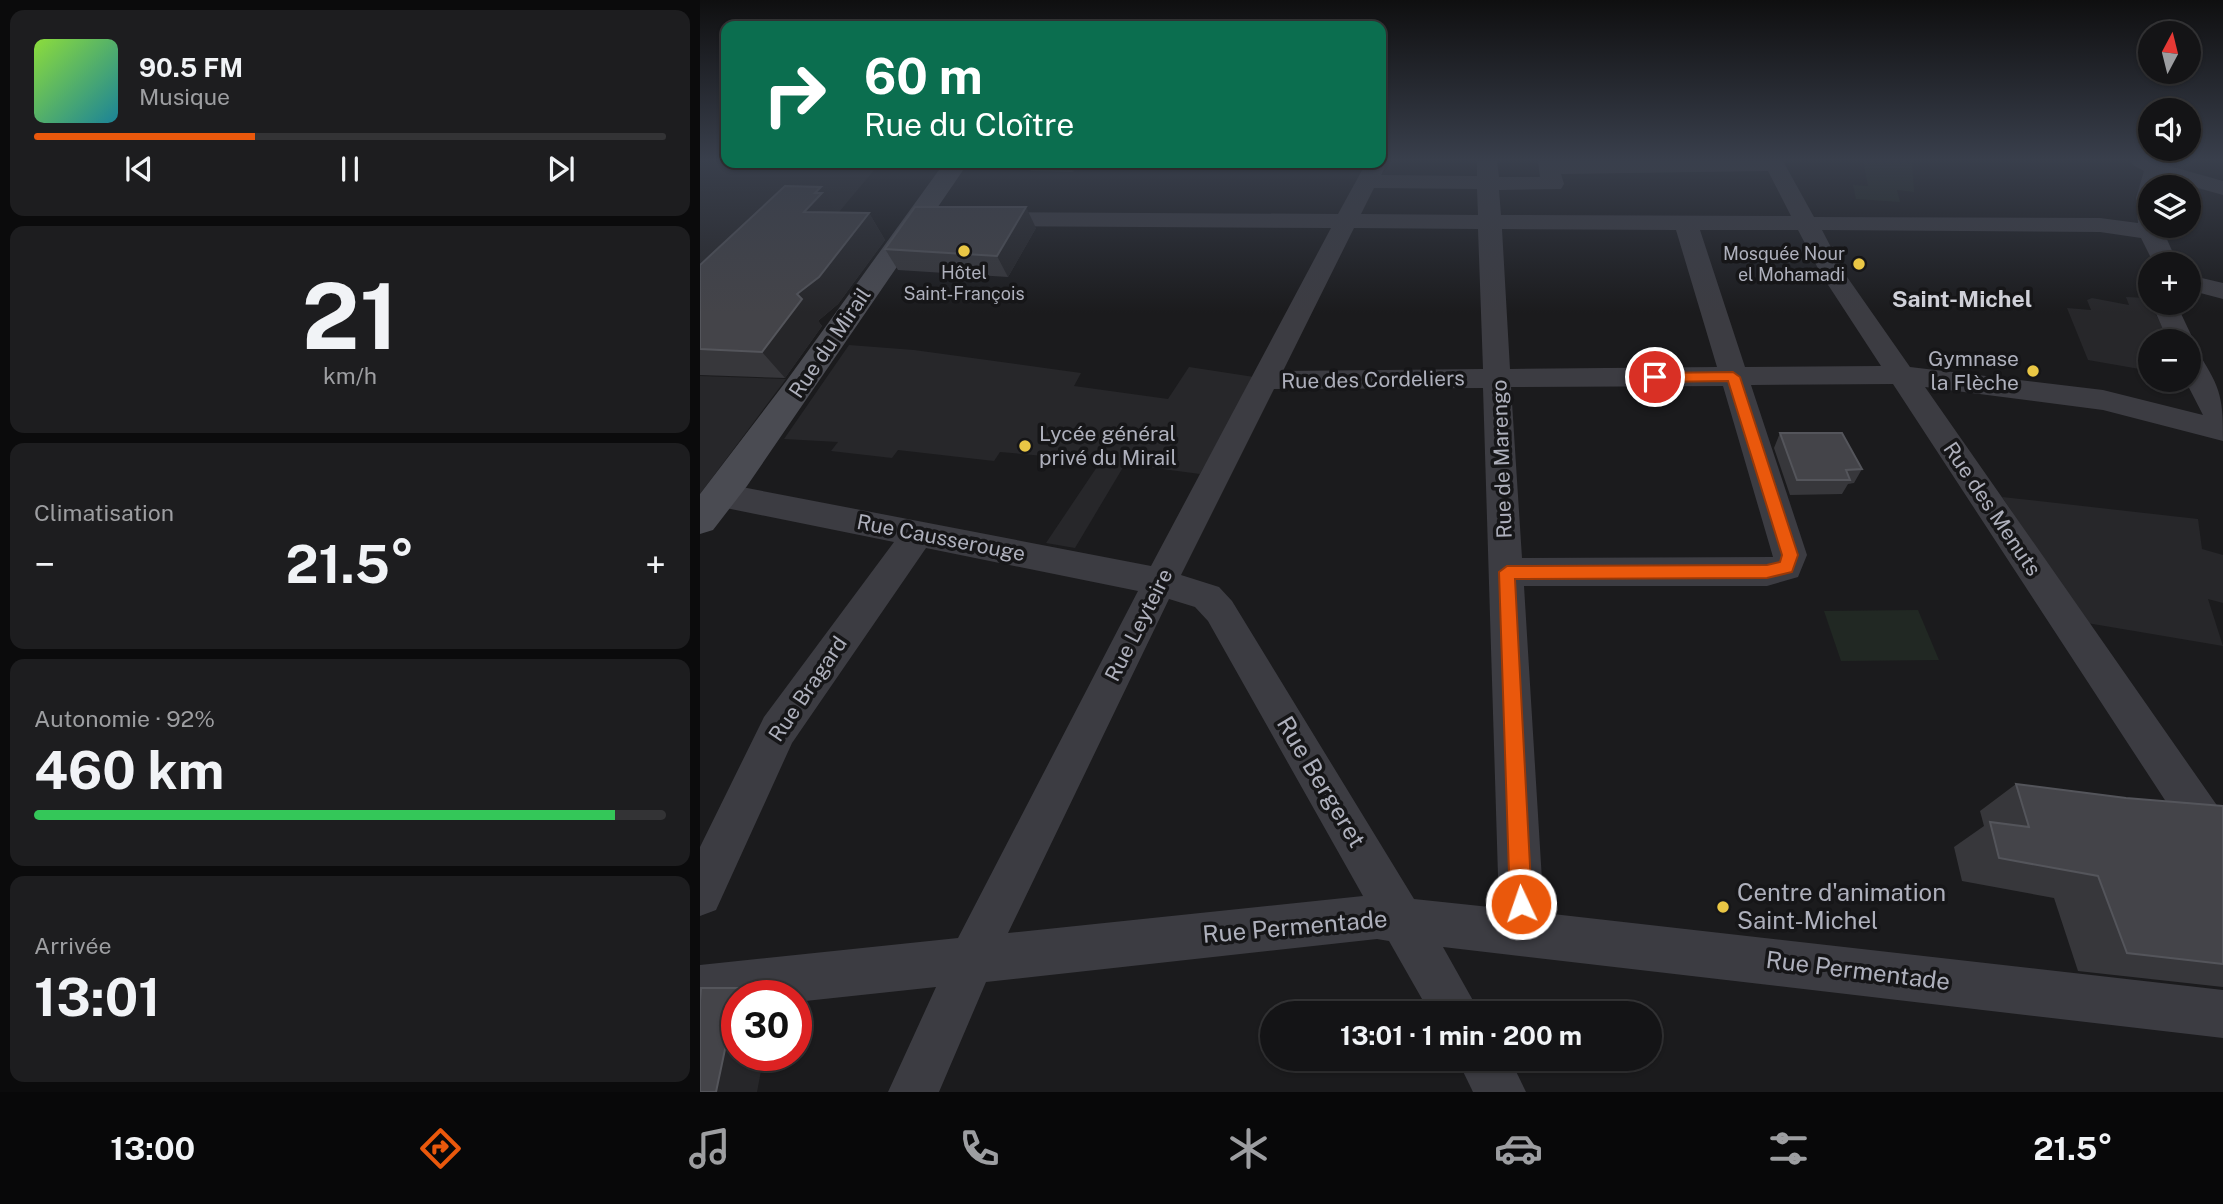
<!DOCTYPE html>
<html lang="fr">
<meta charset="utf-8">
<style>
body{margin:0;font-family:"Public Sans",sans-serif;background:#1d1d1f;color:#f1f3f6;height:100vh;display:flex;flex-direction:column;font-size:26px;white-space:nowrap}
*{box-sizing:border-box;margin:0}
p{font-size:23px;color:#9d9ea1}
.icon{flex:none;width:38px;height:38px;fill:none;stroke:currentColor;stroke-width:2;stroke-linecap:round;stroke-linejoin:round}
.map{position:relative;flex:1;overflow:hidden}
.drawer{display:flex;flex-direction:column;gap:10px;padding:10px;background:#0b0b0c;width:700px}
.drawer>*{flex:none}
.guide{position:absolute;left:21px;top:21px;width:665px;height:147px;border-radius:14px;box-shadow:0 2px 5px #0004,0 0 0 2px #333335;background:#0b6e4f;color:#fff;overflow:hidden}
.needle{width:46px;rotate:7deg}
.fabs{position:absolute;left:1438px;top:21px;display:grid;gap:14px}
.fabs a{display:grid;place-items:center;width:63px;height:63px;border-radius:50%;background:#141416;box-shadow:0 2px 5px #0004,0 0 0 2px #333335;font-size:35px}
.speed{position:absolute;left:21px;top:980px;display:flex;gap:14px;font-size:35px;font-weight:700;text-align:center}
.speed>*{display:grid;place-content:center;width:91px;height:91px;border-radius:50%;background:#141416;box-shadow:0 2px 5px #0004,0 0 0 2px #333335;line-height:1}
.speed .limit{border:10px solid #d22;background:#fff;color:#111}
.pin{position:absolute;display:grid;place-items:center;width:60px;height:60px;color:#fff;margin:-30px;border:4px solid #fff;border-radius:50%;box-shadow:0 2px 7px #0007}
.me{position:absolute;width:77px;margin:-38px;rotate:357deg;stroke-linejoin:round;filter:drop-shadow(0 0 5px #0008)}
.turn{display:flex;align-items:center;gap:24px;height:147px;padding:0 28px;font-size:32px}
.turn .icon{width:91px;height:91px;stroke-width:2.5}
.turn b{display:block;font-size:49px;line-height:60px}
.big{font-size:52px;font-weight:700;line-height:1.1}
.drawer .widget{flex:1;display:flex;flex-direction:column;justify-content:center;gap:10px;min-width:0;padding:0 24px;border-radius:14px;background:#1d1d1f}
.drawer .dial{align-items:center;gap:0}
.dial b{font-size:91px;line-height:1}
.song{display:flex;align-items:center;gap:21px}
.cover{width:84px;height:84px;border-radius:10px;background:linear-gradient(135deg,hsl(90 70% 55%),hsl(190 70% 35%))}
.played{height:7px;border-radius:4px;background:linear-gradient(90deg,#ea580c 35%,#333335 35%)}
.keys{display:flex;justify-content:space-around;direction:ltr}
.heat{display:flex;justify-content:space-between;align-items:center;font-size:38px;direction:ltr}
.charge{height:10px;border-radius:5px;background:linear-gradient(90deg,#34c759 92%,#333335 0)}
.trip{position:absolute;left:560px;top:1001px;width:402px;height:70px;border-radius:35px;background:#141416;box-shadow:0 2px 5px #0004,0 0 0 2px #333335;font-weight:700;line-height:70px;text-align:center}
.menu{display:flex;height:112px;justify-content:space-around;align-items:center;background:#080809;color:#9d9ea1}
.menu .icon{width:49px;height:49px}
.menu .current{color:#ea580c}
.menu b{font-size:32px;color:#f1f3f6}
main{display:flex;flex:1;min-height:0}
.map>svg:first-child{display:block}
.built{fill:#27272a}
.green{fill:#212823}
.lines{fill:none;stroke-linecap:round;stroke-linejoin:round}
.street{fill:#3c3c42;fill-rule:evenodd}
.secondary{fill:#4a4b52;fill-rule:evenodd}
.wall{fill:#37373b}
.shaded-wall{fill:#262629}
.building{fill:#444449;stroke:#54555b;stroke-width:2}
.route{fill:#ea580c;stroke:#983908;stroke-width:2}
.poi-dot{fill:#eac745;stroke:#161618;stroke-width:2.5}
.labels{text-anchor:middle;stroke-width:7;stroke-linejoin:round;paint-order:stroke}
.far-poi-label{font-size:18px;fill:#aeb0bc;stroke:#161618;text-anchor:end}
.street-label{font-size:21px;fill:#aeb0bc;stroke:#161618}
.poi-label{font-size:21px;fill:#aeb0bc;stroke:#161618;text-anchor:end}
.far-district-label{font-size:23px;font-weight:bold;fill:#cfd0d8;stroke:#161618}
.near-street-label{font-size:24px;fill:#aeb0bc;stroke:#161618}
.near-poi-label{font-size:24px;fill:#aeb0bc;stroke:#161618;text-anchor:start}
</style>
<main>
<section class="drawer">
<div class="widget">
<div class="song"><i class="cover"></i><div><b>90.5 FM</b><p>Musique</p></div></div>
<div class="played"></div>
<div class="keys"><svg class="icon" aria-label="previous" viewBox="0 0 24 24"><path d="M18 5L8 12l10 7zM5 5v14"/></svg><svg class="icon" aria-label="pause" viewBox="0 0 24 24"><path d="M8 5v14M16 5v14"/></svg><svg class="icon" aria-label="next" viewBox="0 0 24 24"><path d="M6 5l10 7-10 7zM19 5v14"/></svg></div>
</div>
<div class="widget dial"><b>21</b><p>km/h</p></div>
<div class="widget"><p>Climatisation</p>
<div class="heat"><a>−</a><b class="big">21.5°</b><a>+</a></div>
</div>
<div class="widget"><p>Autonomie · 92%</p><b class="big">460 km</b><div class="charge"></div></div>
<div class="widget"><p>Arrivée</p><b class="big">13:01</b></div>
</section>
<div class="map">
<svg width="1523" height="1092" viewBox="0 0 1523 1092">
<rect width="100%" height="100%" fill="#1b1b1d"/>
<!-- built -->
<g class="built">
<path d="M0 161 26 163H180L139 212H163L140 239 0 314Z"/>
<path d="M1426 297 1448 298 1469 341H1451V371L1388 360 1367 308 1391 310 1387 300 1392 298 1429 305Z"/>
<path d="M149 345 214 350 381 373 374 386 468 399 489 367 554 377 500 474 425 464 375 548 346 543 401 461 300 452 294 461 198 450 192 458 131 451 138 442 84 439Z"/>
<path d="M0 376 86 379 0 494Z"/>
<path d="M1302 497 1498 519 1502 549 1523 555V603L1508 599 1523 646 1387 623Z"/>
</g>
<!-- green -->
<g class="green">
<path d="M1163 161H1212L1214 192 1197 190 1200 202 1156 199 1153 185 1168 186Z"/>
<path d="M1218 610 1239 660 1141 661 1124 611Z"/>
</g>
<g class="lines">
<!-- street -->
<g class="street">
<path d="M681 161 687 163 681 175 777 176V161H797L799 177H840L838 161H1083L1114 217 1400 218 1438 223 1436 198 1444 171 1433 165 1430 161H1471L1469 166 1473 167 1523 181V195L1462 178 1460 187H1451V226H1461L1478 264H1454L1441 238 1400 232 1122 230 1145 274 1210 367 1403 390 1503 415 1485 380H1489V351L1499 354C1522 390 1523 400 1523 441L1403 410 1225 387 1523 814V872L1508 866 1193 384 1051 385 1107 555 1098 577 1067 586H824L844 913 1523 990V1038L743 947 780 1013H730L689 941 677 939 286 982 239 1092H188L236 987 96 1002V996H37V1009L0 1013V965L258 938 438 591 226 548 92 743 16 910 0 916V847L64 717 194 542 21 507 10 503 5 495 10 487 21 483 451 566 631 228 286 226 278 224 274 219 278 214 286 212 638 214 666 163ZM1068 171 1091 216 801 215 799 190 861 189 864 184 861 174ZM674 188 777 189 778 215 661 214ZM654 228 778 229 783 369 583 371ZM802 229 976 230 1017 367 810 369ZM1000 230H1098L1121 274 1181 366 1045 367ZM1023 386 1073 557 822 558 811 387ZM783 388 799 908 714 899 532 601 519 587 481 575 574 389ZM469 599 495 607 508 621 663 896 308 933Z"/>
<path d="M1489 275 1523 283V299L1489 290Z"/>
<path d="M1451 302 1476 303 1494 341 1490 347 1489 341H1468Z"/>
<path d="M757 1059H810L826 1092H773Z"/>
</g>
<!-- secondary -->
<path class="secondary" d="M244 163H268L47 486 13 530 0 534V494L87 380Z"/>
</g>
<!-- wall -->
<g class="wall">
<path d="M328 163H379L373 172 331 171Z"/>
<path d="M137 213H169L185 240 138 304 118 321 122 326 85 378 0 375V265Z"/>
<path d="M336 228 308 277 198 270 185 249Z"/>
<path d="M1080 433 1162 469 1154 483 1148 484 1142 494 1090 495 1074 448Z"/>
<path d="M1316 784 1426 798 1523 806V987L1378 971 1354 898 1262 881 1254 847 1284 826 1280 811Z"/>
</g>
<!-- shaded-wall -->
<g class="shaded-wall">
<path d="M369 163H379L373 172Z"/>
<path d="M121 187 137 213 104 212 115 193Z"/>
<path d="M326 207 336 228 308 277 297 256Z"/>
<path d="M169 213 185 240 138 304 118 321 122 326 85 378 62 352 97 294Z"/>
<path d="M38 988 64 996H37V1055H64L57 1092H16Z"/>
</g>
<!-- building -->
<g class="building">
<path d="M85 186 121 187 115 193H122L104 212 169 213 119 277 97 294 102 299 62 352 0 349V265Z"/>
<path d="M215 207H326L297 256 185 249Z"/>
<path d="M1080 433H1142L1162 469 1146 470 1150 480H1097Z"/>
<path d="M1316 784 1426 798 1523 806V964L1427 953 1398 876 1299 858 1290 822 1329 827Z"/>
<path d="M1 988H38L16 1092H0V1001Z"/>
</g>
<!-- sky -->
<linearGradient id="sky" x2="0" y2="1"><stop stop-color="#0f0f10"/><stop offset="0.51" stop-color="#393f4c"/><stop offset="1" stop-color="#393f4c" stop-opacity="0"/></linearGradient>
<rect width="1523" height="313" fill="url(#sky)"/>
<!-- route -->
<path class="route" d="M1033 372 1040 377 1098 555 1092 572 1067 578 815 579 832 904 829 911 821 914 814 911 810 904 799 572 807 566 1067 565 1080 562 1082 555 1028 381 955 382 948 377 955 373Z"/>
<!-- markers -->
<g class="poi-dot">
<circle cx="264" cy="251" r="7"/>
<circle cx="1159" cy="264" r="7"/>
<circle cx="1333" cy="371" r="7"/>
<circle cx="325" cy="446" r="7"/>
<circle cx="1023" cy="907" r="7"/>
</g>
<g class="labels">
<!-- far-poi labels -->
<g class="far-poi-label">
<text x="1145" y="260">Mosquée Nour<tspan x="1145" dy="21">el Mohamadi</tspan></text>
<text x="264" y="279" text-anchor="middle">Hôtel<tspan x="264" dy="21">Saint-François</tspan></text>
</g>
<!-- street labels -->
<g class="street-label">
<text transform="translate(130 343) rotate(-56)" y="7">Rue du Mirail</text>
<text transform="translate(673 380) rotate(-1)" y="7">Rue des Cordeliers</text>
<text transform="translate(802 459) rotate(-92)" y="7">Rue de Marengo</text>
<text transform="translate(1292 509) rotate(56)" y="7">Rue des Menuts</text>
<text transform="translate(241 538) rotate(11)" y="7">Rue Causserouge</text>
<text transform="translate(439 625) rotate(-63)" y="7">Rue Leyteire</text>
<text transform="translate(108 689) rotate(-56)" y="7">Rue Bragard</text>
</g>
<!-- poi labels -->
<g class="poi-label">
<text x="1319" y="366">Gymnase<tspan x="1319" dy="24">la Flèche</tspan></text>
<text x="339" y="441" text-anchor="start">Lycée général<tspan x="339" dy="24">privé du Mirail</tspan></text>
</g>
<!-- far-district labels -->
<g class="far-district-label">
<text x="1262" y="307">Saint-Michel</text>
</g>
<!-- near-street labels -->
<g class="near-street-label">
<text transform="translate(621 782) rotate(59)" y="8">Rue Bergeret</text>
<text transform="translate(595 927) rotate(-5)" y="8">Rue Permentade</text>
<text transform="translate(1158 971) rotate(7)" y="8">Rue Permentade</text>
</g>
<!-- near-poi labels -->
<g class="near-poi-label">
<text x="1037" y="901">Centre d'animation<tspan x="1037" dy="28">Saint-Michel</tspan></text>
</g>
</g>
</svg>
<div class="fabs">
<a><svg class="needle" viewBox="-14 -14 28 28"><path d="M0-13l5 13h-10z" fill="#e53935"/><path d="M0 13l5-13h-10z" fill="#9d9ea1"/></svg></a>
<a><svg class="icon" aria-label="sound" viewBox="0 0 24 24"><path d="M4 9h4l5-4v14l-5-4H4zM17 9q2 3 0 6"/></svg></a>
<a><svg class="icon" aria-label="layers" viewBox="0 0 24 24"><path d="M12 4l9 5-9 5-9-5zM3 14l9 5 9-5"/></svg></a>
<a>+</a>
<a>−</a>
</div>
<div class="speed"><div class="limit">30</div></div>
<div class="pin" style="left:955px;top:377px;background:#d93025"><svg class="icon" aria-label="arrive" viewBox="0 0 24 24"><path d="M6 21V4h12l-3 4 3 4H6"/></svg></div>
<svg class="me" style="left:821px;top:904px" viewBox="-20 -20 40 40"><circle r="17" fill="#ea580c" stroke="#fff" stroke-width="3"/><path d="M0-11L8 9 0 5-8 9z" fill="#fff"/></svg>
<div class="trip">13:01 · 1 min · 200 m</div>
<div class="guide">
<div class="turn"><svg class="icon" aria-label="right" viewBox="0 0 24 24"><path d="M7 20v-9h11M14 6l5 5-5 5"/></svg><div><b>60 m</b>Rue du Cloître</div></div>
</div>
</div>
</main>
<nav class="menu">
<b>13:00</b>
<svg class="icon current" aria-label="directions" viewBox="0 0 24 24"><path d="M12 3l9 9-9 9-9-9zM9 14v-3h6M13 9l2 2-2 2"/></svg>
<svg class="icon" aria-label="music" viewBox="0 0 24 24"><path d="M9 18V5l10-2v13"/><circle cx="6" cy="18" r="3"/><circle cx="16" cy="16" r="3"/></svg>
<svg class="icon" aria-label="phone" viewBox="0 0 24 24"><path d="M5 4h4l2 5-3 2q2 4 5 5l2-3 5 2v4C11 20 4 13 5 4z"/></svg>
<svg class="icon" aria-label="climate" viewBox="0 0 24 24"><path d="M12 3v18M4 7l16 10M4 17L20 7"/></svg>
<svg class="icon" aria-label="car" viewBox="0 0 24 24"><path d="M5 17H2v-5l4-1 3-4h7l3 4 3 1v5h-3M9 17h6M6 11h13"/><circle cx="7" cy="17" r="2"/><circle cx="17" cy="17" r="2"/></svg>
<svg class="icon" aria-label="filters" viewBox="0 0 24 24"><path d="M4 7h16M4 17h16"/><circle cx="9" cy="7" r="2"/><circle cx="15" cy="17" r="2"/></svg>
<b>21.5°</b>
</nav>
